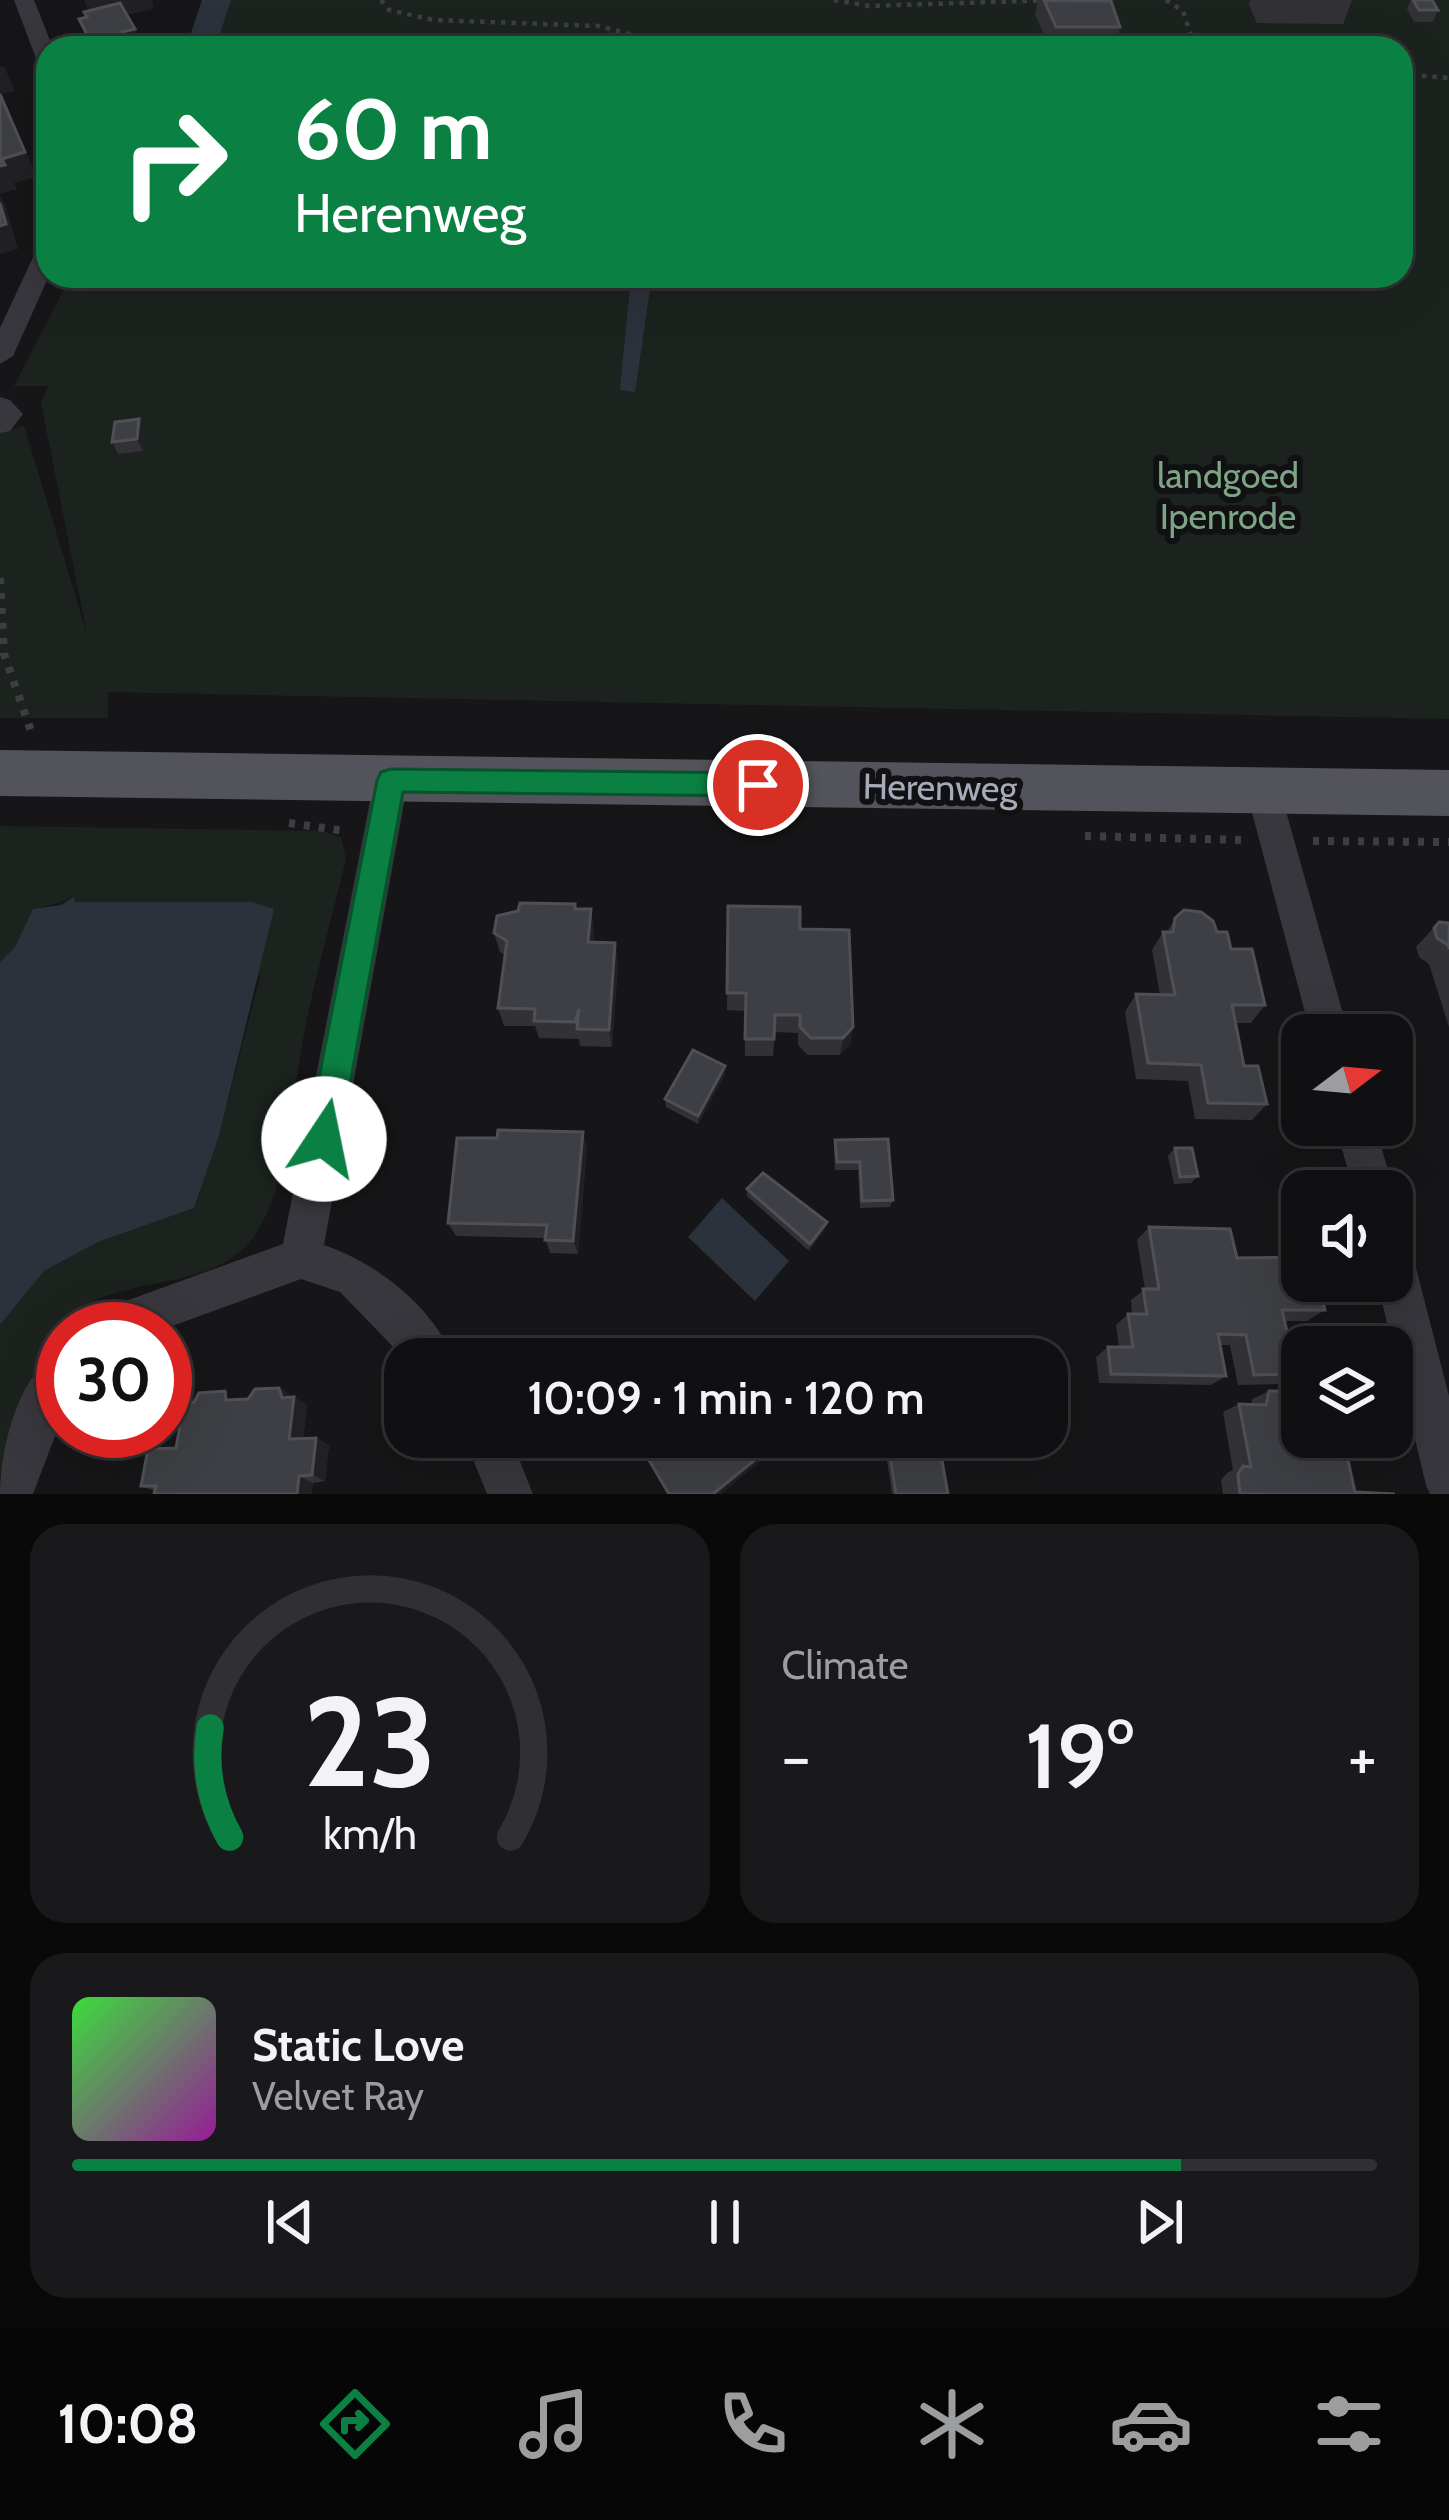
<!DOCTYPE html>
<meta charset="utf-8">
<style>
body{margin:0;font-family:Cabin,sans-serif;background:#19191b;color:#f1f3f6;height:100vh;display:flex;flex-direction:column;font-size:45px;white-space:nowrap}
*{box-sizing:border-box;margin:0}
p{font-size:39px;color:#9c9d9f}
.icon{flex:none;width:66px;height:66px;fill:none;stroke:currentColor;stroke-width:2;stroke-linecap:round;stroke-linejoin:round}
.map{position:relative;height:1494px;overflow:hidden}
.details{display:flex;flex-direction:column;gap:30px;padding:30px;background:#09090a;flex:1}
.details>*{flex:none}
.hud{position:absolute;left:36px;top:36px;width:1377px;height:252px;border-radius:36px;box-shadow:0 12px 48px #0002,0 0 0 3px #303032;background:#0b8043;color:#fff;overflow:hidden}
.needle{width:78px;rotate:74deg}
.buttons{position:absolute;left:1281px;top:1014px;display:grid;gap:24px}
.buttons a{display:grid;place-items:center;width:132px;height:132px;border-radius:24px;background:#101012;box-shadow:0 12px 48px #0002,0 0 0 3px #303032;font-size:60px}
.speed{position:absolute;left:36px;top:1302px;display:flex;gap:24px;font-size:60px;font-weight:700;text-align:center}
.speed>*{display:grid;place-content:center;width:156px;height:156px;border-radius:50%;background:#101012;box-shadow:0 12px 48px #0002,0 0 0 3px #303032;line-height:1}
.speed .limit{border:18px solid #d22;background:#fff;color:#111}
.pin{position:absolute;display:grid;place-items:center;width:102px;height:102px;color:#fff;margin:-51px;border:6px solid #fff;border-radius:50%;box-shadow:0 3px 12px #0007}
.me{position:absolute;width:132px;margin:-66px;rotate:11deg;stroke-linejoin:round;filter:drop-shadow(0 0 9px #0008)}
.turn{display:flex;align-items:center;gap:42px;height:252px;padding:0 60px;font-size:54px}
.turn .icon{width:156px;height:156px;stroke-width:2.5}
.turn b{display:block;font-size:84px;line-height:102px}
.big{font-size:90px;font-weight:600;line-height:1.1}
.details .card{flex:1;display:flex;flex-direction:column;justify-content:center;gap:18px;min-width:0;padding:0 42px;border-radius:36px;background:#19191b}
.details .dial{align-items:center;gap:0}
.dial svg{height:312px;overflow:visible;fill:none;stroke:#303032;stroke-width:7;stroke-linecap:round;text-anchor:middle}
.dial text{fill:#f1f3f6;stroke:none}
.song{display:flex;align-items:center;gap:36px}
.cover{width:144px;height:144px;border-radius:18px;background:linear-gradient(135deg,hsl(120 70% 55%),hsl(300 70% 35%))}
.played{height:12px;border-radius:6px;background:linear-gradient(90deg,#0b8043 85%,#303032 85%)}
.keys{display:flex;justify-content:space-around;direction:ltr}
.heat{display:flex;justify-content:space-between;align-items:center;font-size:66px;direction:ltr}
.details .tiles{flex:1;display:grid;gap:30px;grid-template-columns:1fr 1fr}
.card:last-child{grid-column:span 2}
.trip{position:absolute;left:384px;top:1338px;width:684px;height:120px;border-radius:36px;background:#101012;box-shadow:0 12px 48px #0002,0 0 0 3px #303032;font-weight:600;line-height:120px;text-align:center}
.tab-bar{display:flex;height:192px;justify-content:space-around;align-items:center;background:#060607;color:#9c9d9f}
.tab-bar .icon{width:84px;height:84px}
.tab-bar .selected{color:#0b8043}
.tab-bar b{font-size:54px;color:#f1f3f6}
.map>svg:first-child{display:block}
.green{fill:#1c231e}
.water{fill:#2b323c}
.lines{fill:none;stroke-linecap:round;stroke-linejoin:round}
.path-far1{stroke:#3d3e44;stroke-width:4.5;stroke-dasharray:4.5 6;stroke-linecap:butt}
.path{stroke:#3d3e44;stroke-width:8;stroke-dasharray:6 9;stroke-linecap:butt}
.street{fill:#37373d;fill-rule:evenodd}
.primary{fill:#53535c;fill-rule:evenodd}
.wall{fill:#323236}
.shaded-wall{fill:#212124}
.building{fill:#3e3f44;stroke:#4f5056;stroke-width:3}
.route{fill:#0b8043;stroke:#07532c;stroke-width:3}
.labels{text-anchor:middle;stroke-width:12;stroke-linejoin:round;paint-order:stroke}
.park-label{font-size:36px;fill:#7ea486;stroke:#111113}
.street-label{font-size:36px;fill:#a7aab8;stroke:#111113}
</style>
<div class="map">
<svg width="1449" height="1494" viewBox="0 0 1449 1494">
<rect width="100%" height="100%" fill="#161618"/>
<!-- green -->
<g class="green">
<path d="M225 0H1449V719L108 692V718H0V433L24 426 87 634 41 403 48 386H14L71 276H1401V48H206Z"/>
<path d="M0 826 321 831 341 837 346 859C331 921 313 983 302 1045 291 1104 289 1189 252 1239 214 1289 134 1276 84 1306 38 1334 16 1426 0 1475V1325L44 1271 98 1242 194 1208 219 1136 260 976 74 902V898L33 910 15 947 0 962Z"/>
</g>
<!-- water -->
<g class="water">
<path d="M202 0H231L215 48H186Z"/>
<path d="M631 276H652L635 392 620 390Z"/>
<path d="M74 897 75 902H252L274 909 219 1136 194 1208 98 1242 44 1271 0 1325V962L15 947 33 909 61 905Z"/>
<path d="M722 1198 789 1261 755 1301 688 1237Z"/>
</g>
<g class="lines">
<!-- path-far1 -->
<g class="path-far1">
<path d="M381 0 389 10 433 20 599 26 655 41 760 48"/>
<path d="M834 0 869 6 1057 0"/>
<path d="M1166 0 1183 11 1195 48"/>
<path d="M1401 74 1449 78"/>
</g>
<!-- path -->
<g class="path">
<path d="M0 578 4 654 32 734"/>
<path d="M289 823 345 831"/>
<path d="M1085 836 1244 840"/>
<path d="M1313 841 1449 842"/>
</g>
<!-- street -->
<g class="street">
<path d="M14 0H34L53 48H48V67L37 61Z"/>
<path d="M48 244 49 276 13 356 0 364V328L36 251Z"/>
<path d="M0 397 10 400 23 414 10 431 0 433Z"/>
<path d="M391 767 403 771 408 781 324 1245C377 1263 432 1306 454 1359H405L340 1292 301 1279 164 1329H83L90 1314 283 1244 374 781 379 771Z"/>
<path d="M1263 776 1275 780 1280 790 1349 1035H1311L1246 790 1251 780Z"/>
<path d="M1335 1125H1375L1394 1191 1392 1197V1191H1354Z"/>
<path d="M1392 1235 1407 1241 1413 1256 1449 1396V1494H1430L1426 1485 1377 1281H1392Z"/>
<path d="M63 1351V1415L33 1494H0C0 1450 18 1370 63 1351Z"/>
<path d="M464 1437H510L533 1494H487Z"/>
</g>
<!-- primary -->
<path class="primary" d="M0 750 1449 770V816L0 796Z"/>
</g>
<!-- wall -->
<g class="wall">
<path d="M1038 0H1095L1120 27 1115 48H1050L1035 14Z"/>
<path d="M1250 0H1352L1343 24 1257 23 1249 5Z"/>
<path d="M1411 0H1432L1438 10 1433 22H1414L1407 9Z"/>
<path d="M139 419 145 431 143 451 118 454 112 442Z"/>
<path d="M575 904 576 909 594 929 593 943H615L618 962 612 1047 580 1046 579 1039 539 1038 535 1026H504L498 1008 505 955 500 952 494 933Z"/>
<path d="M728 906 800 929 853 1027 850 1044 840 1055H808L798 1045V1033L775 1032 773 1056H745V1011L727 1010Z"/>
<path d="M1175 918 1217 932 1231 949 1265 1005 1251 1023H1236L1244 1066 1267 1104 1252 1120 1195 1119 1188 1081 1136 1079 1125 1012 1136 994 1160 995 1152 950 1163 932H1167Z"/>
<path d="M1439 922 1449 923V1027L1429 964 1419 957 1416 947Z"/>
<path d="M725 1074 698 1124 666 1107 665 1099Z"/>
<path d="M497 1138 587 1147 578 1254 550 1253 545 1238 456 1236 448 1223Z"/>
<path d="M888 1139 893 1200 890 1207 860 1208 858 1170H835L834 1148 835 1140Z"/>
<path d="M1175 1148 1198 1176 1191 1183 1174 1184 1168 1156Z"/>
<path d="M747 1189 827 1222 825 1229 809 1251 747 1196Z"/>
<path d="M1149 1227 1237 1258 1325 1310 1307 1321H1285L1297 1374 1280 1384 1238 1385 1230 1345H1220L1226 1376 1211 1385 1099 1383 1096 1357 1108 1347H1119L1116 1325 1128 1314H1132L1131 1300 1145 1289 1137 1240Z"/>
<path d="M978 1343 1020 1359H975L974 1348Z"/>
<path d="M279 1388 307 1405 303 1439 316 1438 329 1445 325 1481 313 1483 311 1494H154L155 1491 141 1486 176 1448 194 1402 248 1399Z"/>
<path d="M1269 1391 1355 1492 1395 1494H1223L1221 1480 1227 1473 1233 1470 1223 1412 1239 1404 1251 1405 1252 1399Z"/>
<path d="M913 1441 948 1494H892L887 1461 890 1457 912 1455 910 1445Z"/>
</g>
<!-- shaded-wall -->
<g class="shaded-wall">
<path d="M84 0H152L154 9 93 22Z"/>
<path d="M135 29 142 48H99L122 32Z"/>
<path d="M4 66 15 91 0 94 37 177 14 183 2 159 0 94V67Z"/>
<path d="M5 165 17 189 0 194V166Z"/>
<path d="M0 194 6 207 18 249 0 254Z"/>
<path d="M139 419 145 431 143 451 137 439Z"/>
<path d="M591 909 594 929 591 961 588 942Z"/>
<path d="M615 943 618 962 612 1047 609 1030Z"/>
<path d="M853 1027 850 1044 840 1055 843 1038Z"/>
<path d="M725 1066V1074L698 1124V1116Z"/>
<path d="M583 1132 587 1147 578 1254 573 1241Z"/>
<path d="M827 1222 825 1229 809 1251 810 1244Z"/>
<path d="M279 1388 307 1405 302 1447 289 1439Z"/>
<path d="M783 1437H790L721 1494H713Z"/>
<path d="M316 1438 329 1445 325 1481 312 1475Z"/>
<path d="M299 1476 313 1483 311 1494H297Z"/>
</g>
<!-- building -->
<g class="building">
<path d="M1044 0 1111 1 1120 27H1056Z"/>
<path d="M1413 0H1432L1438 10H1419Z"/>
<path d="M120 3 135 29 122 32 127 41 94 48 79 19 87 17 84 12Z"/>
<path d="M0 94 25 152 2 159 5 165 0 166Z"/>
<path d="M0 203 6 224 0 226Z"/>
<path d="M139 419 137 439 112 442 115 422Z"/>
<path d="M520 903 575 904V909H591L588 942 615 943 609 1030 577 1029 579 1009 575 1022 534 1021 535 1009 498 1008 507 941 494 933 497 916 518 911Z"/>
<path d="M728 906 800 907V929L849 930 853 1027 843 1038H811L800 1027V1015H775L774 1039H745L746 993H727Z"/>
<path d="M1184 910 1201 912 1213 921 1217 932H1227L1231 949H1252L1265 1005H1232L1244 1066H1258L1267 1104 1208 1103 1201 1065 1148 1063 1136 994 1175 995 1163 932H1173L1175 918Z"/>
<path d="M1439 922 1449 923V949L1448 945 1437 938 1434 928Z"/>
<path d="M693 1050 725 1066 698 1116 665 1099Z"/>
<path d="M498 1130 583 1132 573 1241 545 1240 547 1225 448 1223 457 1138H497Z"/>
<path d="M888 1139 893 1200 862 1201 860 1162H837L835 1140Z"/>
<path d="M1175 1148H1192L1198 1176 1180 1177Z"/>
<path d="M763 1173 827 1222 810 1244 747 1189Z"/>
<path d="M1149 1227 1230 1229 1237 1258 1302 1257V1281H1318L1325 1310H1282L1297 1374 1254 1375 1246 1335 1218 1334 1226 1376 1111 1374 1108 1347H1133L1128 1314H1147L1143 1289H1159Z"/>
<path d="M978 1343 1019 1344 1020 1359H980Z"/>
<path d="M279 1388 282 1398 294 1397 289 1439 316 1438 312 1475 299 1476 297 1494H154L156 1486H141L148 1449 176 1448 184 1403 194 1402 199 1393 225 1391 226 1400 248 1399 255 1389Z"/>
<path d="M1269 1391H1290L1299 1406H1302V1437H1343L1355 1492 1395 1494H1240L1238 1474 1243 1466 1251 1467 1239 1404 1266 1405Z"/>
<path d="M659 1437H783L713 1494H669L643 1450Z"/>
<path d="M938 1438 948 1494H896L890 1457 916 1454 913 1441Z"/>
</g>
<!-- route -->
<path class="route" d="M391 769 758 773 768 777 772 785 768 793 758 796 403 792 340 1139 335 1151 324 1156 312 1151 307 1139 377 781 381 772Z"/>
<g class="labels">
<!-- park labels -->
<g class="park-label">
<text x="1228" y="488">landgoed<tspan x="1228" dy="41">Ipenrode</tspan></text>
</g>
<!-- street labels -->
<g class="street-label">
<text transform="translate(940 787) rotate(1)" y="13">Herenweg</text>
</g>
</g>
</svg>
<div class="buttons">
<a><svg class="needle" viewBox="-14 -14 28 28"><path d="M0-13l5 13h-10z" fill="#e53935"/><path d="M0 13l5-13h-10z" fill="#9c9d9f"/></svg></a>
<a><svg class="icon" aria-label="sound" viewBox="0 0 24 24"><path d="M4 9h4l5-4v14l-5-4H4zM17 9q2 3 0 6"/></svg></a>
<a><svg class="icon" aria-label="layers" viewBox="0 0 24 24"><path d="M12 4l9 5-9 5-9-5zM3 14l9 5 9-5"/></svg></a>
</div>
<div class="speed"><div class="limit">30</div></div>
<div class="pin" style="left:758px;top:785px;background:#d93025"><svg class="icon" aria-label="arrive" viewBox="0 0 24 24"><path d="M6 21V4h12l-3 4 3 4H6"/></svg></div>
<svg class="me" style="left:324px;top:1139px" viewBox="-20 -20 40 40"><circle r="19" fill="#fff"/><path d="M0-13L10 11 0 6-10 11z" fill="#0b8043"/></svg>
<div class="trip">10:09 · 1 min · 120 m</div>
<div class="hud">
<div class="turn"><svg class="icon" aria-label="right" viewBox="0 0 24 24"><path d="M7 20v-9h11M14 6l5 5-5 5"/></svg><div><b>60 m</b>Herenweg</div></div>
</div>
</div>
<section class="details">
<div class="tiles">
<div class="card dial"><svg viewBox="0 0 100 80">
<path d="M14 69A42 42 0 1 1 86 69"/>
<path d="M14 69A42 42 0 0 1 9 41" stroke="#0b8043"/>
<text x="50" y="56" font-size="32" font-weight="700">23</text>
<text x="50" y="72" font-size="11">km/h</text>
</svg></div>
<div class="card"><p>Climate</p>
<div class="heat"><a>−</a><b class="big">19°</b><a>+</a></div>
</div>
<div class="card">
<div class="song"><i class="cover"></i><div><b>Static Love</b><p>Velvet Ray</p></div></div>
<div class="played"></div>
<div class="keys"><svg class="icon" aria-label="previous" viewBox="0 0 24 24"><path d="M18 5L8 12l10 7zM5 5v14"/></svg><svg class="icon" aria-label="pause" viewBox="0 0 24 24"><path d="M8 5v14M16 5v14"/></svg><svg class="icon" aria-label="next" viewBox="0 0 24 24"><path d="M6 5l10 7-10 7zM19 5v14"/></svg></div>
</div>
</div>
</section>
<nav class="tab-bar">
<b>10:08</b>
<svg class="icon selected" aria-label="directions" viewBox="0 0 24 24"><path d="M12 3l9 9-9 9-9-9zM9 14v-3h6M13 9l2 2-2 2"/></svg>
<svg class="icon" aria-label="music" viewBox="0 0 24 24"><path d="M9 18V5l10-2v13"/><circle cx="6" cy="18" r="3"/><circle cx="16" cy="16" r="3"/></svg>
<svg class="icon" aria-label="phone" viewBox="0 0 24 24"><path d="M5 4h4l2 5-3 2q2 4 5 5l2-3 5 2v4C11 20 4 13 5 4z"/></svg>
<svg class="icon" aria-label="climate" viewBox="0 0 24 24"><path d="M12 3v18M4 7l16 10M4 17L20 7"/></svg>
<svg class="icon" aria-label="car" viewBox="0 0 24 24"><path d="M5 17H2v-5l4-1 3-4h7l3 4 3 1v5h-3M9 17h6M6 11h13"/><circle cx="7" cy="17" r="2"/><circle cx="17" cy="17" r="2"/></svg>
<svg class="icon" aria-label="filters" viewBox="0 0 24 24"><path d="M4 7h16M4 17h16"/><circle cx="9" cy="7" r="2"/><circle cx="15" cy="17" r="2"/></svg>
</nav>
